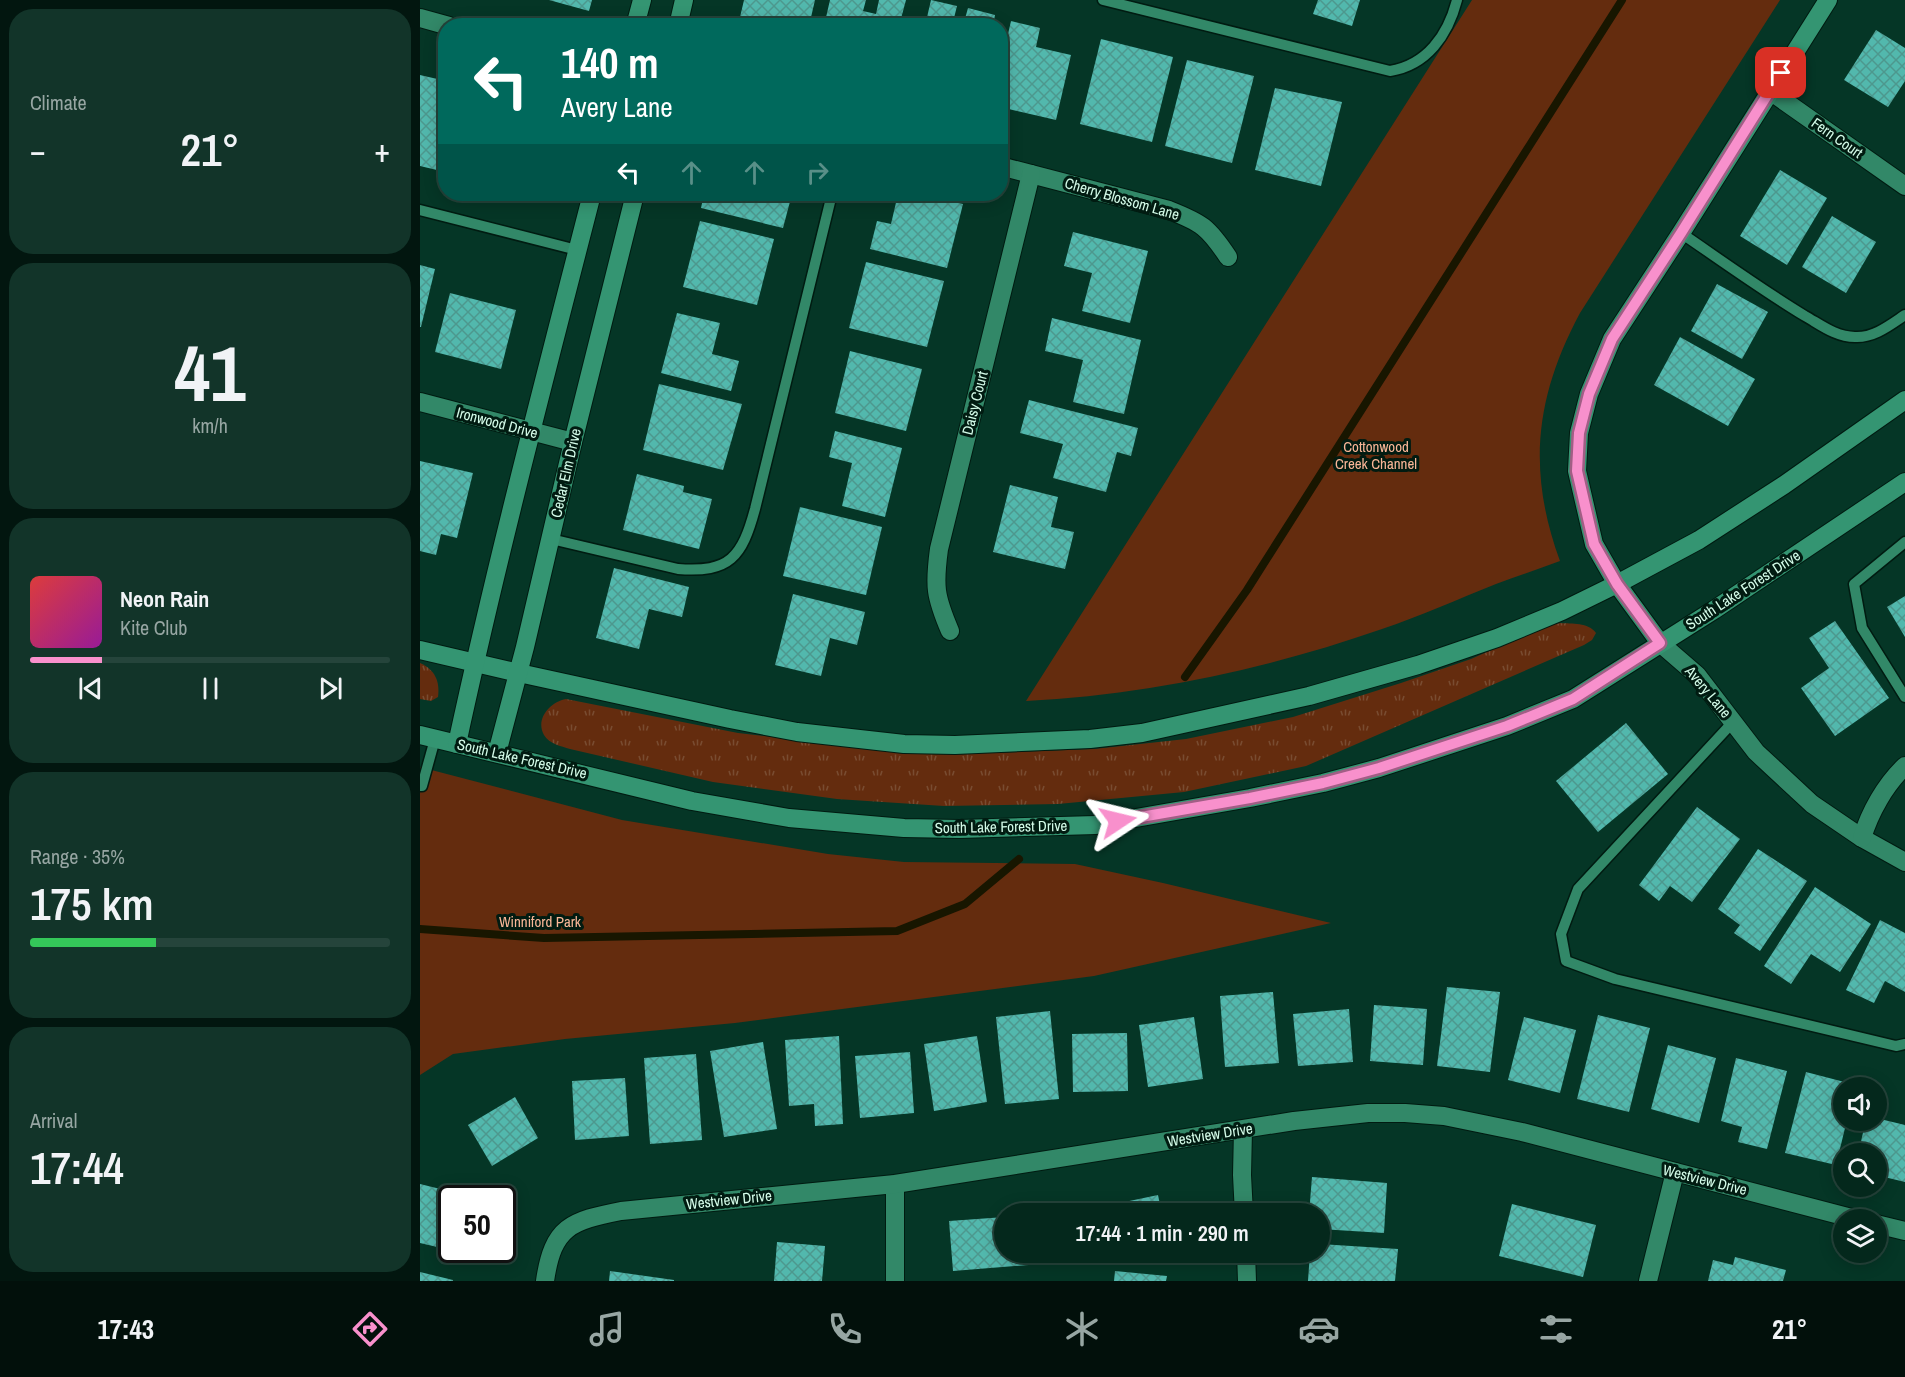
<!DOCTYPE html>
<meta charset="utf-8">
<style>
body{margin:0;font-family:"Archivo Narrow",sans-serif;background:#123429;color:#f1f3f6;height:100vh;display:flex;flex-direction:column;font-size:22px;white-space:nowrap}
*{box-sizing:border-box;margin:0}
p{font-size:20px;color:#97a6a3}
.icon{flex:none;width:33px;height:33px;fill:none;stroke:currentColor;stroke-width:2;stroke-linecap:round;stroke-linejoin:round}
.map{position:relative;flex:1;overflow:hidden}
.details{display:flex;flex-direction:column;gap:9px;padding:9px;background:#02160f;width:420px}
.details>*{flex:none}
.guide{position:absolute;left:18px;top:18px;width:570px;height:183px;border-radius:24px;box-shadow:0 3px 15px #0003,0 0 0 2px #25443b;background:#00695c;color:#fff;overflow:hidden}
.buttons{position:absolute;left:1413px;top:1077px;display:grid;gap:12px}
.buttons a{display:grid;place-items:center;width:54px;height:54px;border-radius:50%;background:#04281c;box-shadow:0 3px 15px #0003,0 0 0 2px #25443b;font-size:30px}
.speed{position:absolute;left:18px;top:1185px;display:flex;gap:12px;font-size:30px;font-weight:700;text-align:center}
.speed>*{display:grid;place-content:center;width:78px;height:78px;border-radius:50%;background:#04281c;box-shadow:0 3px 15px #0003,0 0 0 2px #25443b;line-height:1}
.speed .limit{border:3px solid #111;border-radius:9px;background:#fff;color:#111}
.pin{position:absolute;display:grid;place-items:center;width:51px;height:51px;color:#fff;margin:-26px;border-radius:12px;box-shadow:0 3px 9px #0006}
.me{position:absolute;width:66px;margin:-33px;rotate:80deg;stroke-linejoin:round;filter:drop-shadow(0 0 4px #0008)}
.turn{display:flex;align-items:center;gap:21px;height:126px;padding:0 24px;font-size:27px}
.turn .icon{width:78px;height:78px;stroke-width:2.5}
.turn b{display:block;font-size:42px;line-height:51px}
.lanes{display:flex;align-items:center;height:57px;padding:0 24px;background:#0003;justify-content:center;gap:30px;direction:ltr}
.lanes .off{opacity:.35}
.big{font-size:45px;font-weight:600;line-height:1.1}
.details .tile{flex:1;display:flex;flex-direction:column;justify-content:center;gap:9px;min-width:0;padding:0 21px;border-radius:24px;background:#123429}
.details .dial{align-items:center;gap:0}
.dial b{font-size:78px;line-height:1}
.song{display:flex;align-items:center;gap:18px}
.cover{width:72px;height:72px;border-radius:9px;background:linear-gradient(135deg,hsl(0 70% 55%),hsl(300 70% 35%))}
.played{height:6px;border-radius:3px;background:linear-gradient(90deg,#f890cc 20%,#25443b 20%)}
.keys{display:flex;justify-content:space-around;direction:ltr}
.heat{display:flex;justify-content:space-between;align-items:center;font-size:33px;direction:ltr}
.charge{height:9px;border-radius:4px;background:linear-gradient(90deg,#34c759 35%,#25443b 0)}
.trip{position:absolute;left:574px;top:1203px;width:336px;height:60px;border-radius:30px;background:#04281c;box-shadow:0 3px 15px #0003,0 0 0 2px #25443b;font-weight:600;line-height:60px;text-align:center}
.tabs{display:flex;height:96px;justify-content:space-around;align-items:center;background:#02100b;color:#97a6a3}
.tabs .icon{width:42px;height:42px}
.tabs .selected{color:#f890cc}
.tabs b{font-size:27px;color:#f1f3f6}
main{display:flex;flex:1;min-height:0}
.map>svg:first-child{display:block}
.grass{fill:url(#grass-tufts)}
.green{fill:#642c0e}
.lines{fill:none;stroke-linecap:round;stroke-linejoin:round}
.stream{stroke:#181600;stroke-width:8}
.building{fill:url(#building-cross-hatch)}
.lane-casing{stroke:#011b11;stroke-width:13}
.street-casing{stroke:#011b11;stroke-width:20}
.secondary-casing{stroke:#011b11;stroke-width:20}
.lane{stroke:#328868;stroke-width:10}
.street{stroke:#328868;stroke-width:18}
.secondary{stroke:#349572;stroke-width:18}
.route-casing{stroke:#a15e85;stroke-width:15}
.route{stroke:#f890cc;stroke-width:10}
.labels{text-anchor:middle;stroke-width:6;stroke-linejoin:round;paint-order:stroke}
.street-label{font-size:15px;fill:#d4fce9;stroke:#011b11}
.park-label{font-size:15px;fill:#fbb798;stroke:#011b11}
</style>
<main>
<section class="details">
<div class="tile"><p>Climate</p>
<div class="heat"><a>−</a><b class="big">21°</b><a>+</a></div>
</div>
<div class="tile dial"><b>41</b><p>km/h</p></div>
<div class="tile">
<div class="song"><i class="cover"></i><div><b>Neon Rain</b><p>Kite Club</p></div></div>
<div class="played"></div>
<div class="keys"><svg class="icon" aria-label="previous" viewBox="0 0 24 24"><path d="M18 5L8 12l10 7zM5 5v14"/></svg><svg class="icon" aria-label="pause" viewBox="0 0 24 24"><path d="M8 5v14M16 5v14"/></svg><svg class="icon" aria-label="next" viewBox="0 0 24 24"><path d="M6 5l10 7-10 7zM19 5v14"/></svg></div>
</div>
<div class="tile"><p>Range · 35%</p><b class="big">175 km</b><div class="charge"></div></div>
<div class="tile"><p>Arrival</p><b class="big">17:44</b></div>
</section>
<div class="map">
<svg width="1485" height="1281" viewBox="0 0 1485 1281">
<defs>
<pattern id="grass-tufts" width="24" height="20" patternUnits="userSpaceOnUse" patternTransform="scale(1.5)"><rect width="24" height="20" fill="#642c0e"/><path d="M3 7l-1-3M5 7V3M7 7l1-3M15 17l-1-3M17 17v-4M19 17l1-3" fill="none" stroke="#794c31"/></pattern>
<pattern id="building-cross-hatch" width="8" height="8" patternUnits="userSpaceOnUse" patternTransform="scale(1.5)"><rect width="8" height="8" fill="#52b8ad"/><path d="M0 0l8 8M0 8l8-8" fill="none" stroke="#4d988e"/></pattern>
</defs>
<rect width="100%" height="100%" fill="#053626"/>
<!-- grass -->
<g class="grass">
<path d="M1140 623C1152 624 1168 622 1176 633L1172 640 1164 645 886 766 764 792 638 804 524 806 417 799 293 782 150 749C141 746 129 744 124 735 115 719 130 702 146 699L318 733 494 753H571L674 749 766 739 873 717 981 683 1051 659 1123 627Z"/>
<path d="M0 663C15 670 20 681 18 697L11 701 0 699Z"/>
</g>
<!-- green -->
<g class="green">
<path d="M1052 0H1360L1160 313C1115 397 1107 471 1140 561 1119 569 1097 576 1076 584 1038 599 1001 616 962 629 847 669 727 695 606 701Z"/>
<path d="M0 767 202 820 408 854 484 862 655 864 743 883 911 923 674 976 315 1023 145 1039 33 1054 0 1075Z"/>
</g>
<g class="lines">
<!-- stream -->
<g class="stream">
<path d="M765 677 827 590 1202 0"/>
<path d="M0 929 124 938 477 931 545 904 599 859"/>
</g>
</g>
<!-- building -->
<g class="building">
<path d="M129 0H172L169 11Z"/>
<path d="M324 0H395L389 26H318Z"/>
<path d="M410 0H446L443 11 456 14 459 0H486L479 26H404Z"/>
<path d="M511 0 537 6 532 26H505Z"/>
<path d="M898 0H940L932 26 893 14Z"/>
<path d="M548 8 575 15 573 26H543Z"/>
<path d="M591 21 620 28 616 47 651 55 636 120 580 107V69Z"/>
<path d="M1456 30 1485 48V81L1468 107 1424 80Z"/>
<path d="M681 39 753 57 732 142 660 124Z"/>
<path d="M767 60 834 76 812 163 745 146Z"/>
<path d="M0 75 26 81V154L21 171 0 166Z"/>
<path d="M855 88 922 102 901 186 835 170Z"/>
<path d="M1360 170 1407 198 1367 265 1320 236Z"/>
<path d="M284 194H372L363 228 281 208Z"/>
<path d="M478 194H502L543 204 527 268 450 249 457 221 471 224Z"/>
<path d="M1412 216 1456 242 1426 293 1382 267Z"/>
<path d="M280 221 354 239 337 305 263 287Z"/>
<path d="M653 232 728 251 710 323 662 311 672 273 644 266Z"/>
<path d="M446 262 524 281 507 347 429 328Z"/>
<path d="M0 265 15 269 1 327H0Z"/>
<path d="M1297 284 1348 312 1322 359 1271 331Z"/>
<path d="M30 293 96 310 81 369 15 352Z"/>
<path d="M257 313 300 323 292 354 319 361 311 391 241 373Z"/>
<path d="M632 318 721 340 704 414 653 402 663 360 625 351Z"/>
<path d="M1260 337 1335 379 1308 426 1234 385Z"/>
<path d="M430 351 502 369 486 431 415 413Z"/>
<path d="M239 384 322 404 303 470 223 450Z"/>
<path d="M609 400 718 428 711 456 697 452 686 492 633 478 643 444 600 433Z"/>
<path d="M415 431 482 448 465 517 422 506 432 463 409 457Z"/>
<path d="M0 461 53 473 37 538 21 534 16 555 0 551Z"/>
<path d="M217 474 264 486 263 492 292 499 279 549 203 530Z"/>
<path d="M590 485 638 497 631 527 654 532 645 569 573 552Z"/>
<path d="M380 507 462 527 446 595 363 576Z"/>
<path d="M194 568 269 587 262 617 229 609 219 649 176 638Z"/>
<path d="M373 594 445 612 437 645 410 638 401 676 355 665Z"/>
<path d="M1485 596V637L1467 607Z"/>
<path d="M1415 621 1469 698 1415 736 1381 688 1409 668 1389 638Z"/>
<path d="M1206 723 1248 774 1178 832 1136 781Z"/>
<path d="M1277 807 1320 839 1272 902 1250 886 1239 901 1219 885Z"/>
<path d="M1338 849 1387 881 1340 951 1314 933 1320 925 1298 909Z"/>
<path d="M1395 887 1451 924 1420 972 1391 954 1371 984 1344 966Z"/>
<path d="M1460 920 1485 933V992L1465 981 1454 1003 1426 990Z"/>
<path d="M1027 987 1080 992 1070 1072 1017 1066Z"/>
<path d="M853 992 859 1063 805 1067 800 996Z"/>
<path d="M954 1005 1007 1009 1003 1065 950 1061Z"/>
<path d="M929 1009 933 1062 878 1066 873 1014Z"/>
<path d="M630 1011 639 1099 585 1104 576 1017Z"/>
<path d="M1178 1015 1230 1028 1209 1112 1157 1099Z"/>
<path d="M774 1017 783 1079 728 1087 719 1025Z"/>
<path d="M1104 1017 1156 1030 1140 1093 1088 1080Z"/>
<path d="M707 1033 708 1091 653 1092 652 1034Z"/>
<path d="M419 1036 423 1124 395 1126 394 1104 369 1106 365 1040Z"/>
<path d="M557 1036 567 1102 514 1111 504 1044Z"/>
<path d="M343 1042 357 1129 304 1137 290 1051Z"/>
<path d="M1248 1045 1296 1058 1279 1123 1231 1109Z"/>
<path d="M490 1052 494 1113 440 1118 435 1056Z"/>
<path d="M276 1054 282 1140 230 1144 224 1058Z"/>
<path d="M1316 1058 1367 1071 1347 1149 1318 1142 1322 1127 1301 1121Z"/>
<path d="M1386 1072 1436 1085V1088H1424V1120H1427L1416 1165 1365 1153Z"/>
<path d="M205 1078 209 1136 155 1140 152 1081Z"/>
<path d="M95 1097 118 1138 72 1166 48 1125Z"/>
<path d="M1456 1118 1485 1125V1182L1456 1175V1154H1438L1446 1120H1456Z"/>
<path d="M892 1177 967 1183 964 1233 900 1229V1214H889Z"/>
<path d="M0 1184 57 1198H32V1250H48L47 1254 0 1243Z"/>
<path d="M738 1195 742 1214H677L676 1208Z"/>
<path d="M1092 1204 1176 1225 1163 1277 1079 1256Z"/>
<path d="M585 1217V1252H620L621 1264 533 1271 529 1221Z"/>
<path d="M357 1242 405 1246 402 1281H354Z"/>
<path d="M900 1244 978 1249 975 1281H888L890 1252H900Z"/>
<path d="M685 1252H731V1254L687 1263Z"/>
<path d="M1315 1257 1366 1270 1363 1281H1288L1293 1260 1313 1265Z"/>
<path d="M190 1271 254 1280V1281H189Z"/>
<path d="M695 1271 747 1276 746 1281H694Z"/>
<path d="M0 1272 33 1280V1281H0Z"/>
</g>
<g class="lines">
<!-- lane casing -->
<g class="lane-casing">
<g id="lane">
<path d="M683 0 970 71C1007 65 1028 35 1037 0"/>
<path d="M0 210 157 250"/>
<path d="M1261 233C1302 261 1342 290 1385 316 1401 325 1416 337 1435 337 1454 338 1470 325 1485 315"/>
<path d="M131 539 258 569C310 573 322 557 335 509L412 194"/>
<path d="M1485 542 1434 584 1442 628 1485 697"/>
<path d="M1313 722 1158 889 1141 934 1146 961 1195 979 1476 1046 1485 1044"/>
<path d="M0 786H2L15 739"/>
</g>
</g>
<!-- street casing -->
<g class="street-casing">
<g id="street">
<path d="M0 18 29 26"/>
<path d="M1350 91 1485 186"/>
<path d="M580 166 749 210C782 223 788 227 808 257"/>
<path d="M0 402 153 442"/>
<path d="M530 631C515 596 514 586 519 549L611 174"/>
<path d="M1240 643 1277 675 1336 752 1392 804 1442 838 1485 862"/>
<path d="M1442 838C1450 812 1465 785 1485 766"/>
<path d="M823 1130 822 1175 824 1214"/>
<path d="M475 1184V1281"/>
<path d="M1456 1224 1485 1231"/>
<path d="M826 1252 827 1281"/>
<path d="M125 1281C133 1226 151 1221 201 1211L475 1184 874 1121 948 1113H985L1024 1116 1102 1132 1439 1220"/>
<path d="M1228 1281 1255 1172"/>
</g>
</g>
<!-- secondary casing -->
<g class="secondary-casing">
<g id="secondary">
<path d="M215 26 222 0"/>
<path d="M258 26 264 0"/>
<path d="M1240 643 1197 584 1174 544 1157 471 1159 433 1169 394 1192 339 1261 233 1408 0"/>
<path d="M0 650 99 673 310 719 377 732 484 744 535 745 670 739 722 733 889 696 998 665 1077 638 1142 611 1197 584 1279 540 1364 485 1485 400"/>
<path d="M0 735 272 801 369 818 484 828 539 829 676 825 830 798 903 783 959 768 1087 726 1153 699 1294 610 1485 482"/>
<path d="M37 744C77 559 125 377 172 194"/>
<path d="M77 753 105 647 153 442 215 194"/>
</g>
</g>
<!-- lane -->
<use href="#lane" class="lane"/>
<!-- street -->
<use href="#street" class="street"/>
<!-- secondary -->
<use href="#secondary" class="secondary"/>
</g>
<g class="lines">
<!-- route casing -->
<g class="route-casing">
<path id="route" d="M698 821 830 798 903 783 959 768 1087 726 1153 699 1240 643 1197 584 1174 544 1157 471 1159 433 1169 394 1192 339 1261 233 1361 73"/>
</g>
<!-- route -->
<use href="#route" class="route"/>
</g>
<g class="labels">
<!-- street labels -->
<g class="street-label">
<text transform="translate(1417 138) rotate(35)" y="5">Fern Court</text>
<text transform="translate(702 199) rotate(16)" y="5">Cherry Blossom Lane</text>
<text transform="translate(555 403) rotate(-76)" y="5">Daisy Court</text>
<text transform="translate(77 423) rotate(15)" y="5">Ironwood Drive</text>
<text transform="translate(146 473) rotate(-77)" y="5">Cedar Elm Drive</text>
<text transform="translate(1323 590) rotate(-33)" y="5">South Lake Forest Drive</text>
<text transform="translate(1288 692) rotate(50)" y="5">Avery Lane</text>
<text transform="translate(102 759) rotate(13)" y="5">South Lake Forest Drive</text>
<text transform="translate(581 827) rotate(-1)" y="5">South Lake Forest Drive</text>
<text transform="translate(790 1135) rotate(-9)" y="5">Westview Drive</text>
<text transform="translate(1285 1180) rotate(14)" y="5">Westview Drive</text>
<text transform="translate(309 1200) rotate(-6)" y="5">Westview Drive</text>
</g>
<!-- park labels -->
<g class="park-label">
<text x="956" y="452">Cottonwood<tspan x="956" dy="17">Creek Channel</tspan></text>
<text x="120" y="927">Winniford Park</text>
</g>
</g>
</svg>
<div class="buttons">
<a><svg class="icon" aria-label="sound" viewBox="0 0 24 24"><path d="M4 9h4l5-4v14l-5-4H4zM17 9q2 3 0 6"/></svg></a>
<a><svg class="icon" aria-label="search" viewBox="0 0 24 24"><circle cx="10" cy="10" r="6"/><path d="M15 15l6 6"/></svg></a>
<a><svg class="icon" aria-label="layers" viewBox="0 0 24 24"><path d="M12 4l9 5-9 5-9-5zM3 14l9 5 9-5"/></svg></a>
</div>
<div class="speed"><div class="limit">50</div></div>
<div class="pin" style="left:1361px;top:73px;background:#d93025"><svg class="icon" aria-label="arrive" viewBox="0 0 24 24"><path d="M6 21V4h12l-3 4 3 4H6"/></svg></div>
<svg class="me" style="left:698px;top:821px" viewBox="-20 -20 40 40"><path d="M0-17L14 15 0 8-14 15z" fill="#f890cc" stroke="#fff" stroke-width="4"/></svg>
<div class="trip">17:44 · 1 min · 290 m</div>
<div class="guide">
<div class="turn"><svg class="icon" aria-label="left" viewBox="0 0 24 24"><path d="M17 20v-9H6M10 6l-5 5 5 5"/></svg><div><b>140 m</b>Avery Lane</div></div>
<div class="lanes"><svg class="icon" aria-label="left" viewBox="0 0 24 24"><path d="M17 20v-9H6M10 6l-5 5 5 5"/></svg><svg class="icon off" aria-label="ahead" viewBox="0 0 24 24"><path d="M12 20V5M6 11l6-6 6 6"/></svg><svg class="icon off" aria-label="ahead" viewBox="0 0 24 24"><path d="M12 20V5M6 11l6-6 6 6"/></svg><svg class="icon off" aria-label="right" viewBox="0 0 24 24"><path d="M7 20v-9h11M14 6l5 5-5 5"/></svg></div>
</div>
</div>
</main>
<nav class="tabs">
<b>17:43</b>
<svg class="icon selected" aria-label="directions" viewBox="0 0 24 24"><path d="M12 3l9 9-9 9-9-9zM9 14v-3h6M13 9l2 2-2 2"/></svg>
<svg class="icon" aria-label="music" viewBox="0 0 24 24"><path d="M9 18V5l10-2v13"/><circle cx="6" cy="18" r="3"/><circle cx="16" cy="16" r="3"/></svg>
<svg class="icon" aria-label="phone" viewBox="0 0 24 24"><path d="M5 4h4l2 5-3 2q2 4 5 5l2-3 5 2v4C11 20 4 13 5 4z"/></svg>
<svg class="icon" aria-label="climate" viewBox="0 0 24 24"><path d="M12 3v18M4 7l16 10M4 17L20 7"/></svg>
<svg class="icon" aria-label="car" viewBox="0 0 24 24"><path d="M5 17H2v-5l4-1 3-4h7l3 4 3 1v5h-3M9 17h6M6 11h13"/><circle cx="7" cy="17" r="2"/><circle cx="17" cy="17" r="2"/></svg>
<svg class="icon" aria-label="filters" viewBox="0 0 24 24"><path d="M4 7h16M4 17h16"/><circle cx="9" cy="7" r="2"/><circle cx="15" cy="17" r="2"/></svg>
<b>21°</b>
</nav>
